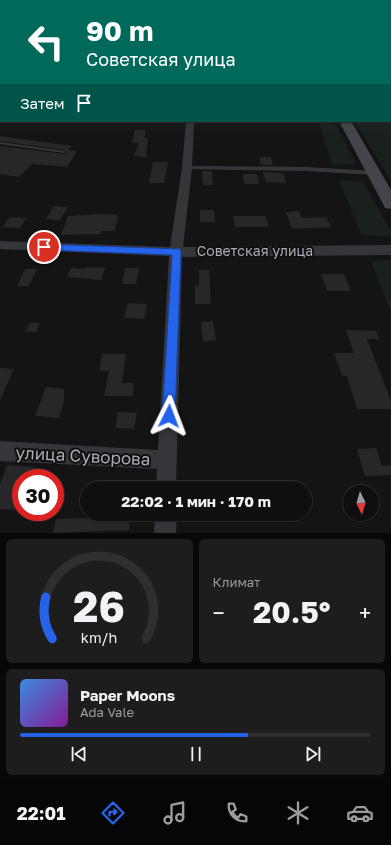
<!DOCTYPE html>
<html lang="ru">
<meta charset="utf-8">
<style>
body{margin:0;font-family:"Golos Text",sans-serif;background:#1d1d1e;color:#f1f3f6;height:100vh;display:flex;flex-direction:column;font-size:15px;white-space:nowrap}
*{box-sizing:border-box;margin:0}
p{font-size:13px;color:#9b9c9f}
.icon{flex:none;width:22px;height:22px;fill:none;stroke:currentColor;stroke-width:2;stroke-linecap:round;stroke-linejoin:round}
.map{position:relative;height:533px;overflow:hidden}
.details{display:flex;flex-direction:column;gap:6px;padding:6px;background:#080809;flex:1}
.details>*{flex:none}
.top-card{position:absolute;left:0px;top:0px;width:391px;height:122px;box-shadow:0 1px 3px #0004,0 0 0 1px #2f2f30;background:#00695c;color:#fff;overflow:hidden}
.needle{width:26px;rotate:175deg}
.fabs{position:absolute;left:343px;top:485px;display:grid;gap:8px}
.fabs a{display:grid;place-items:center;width:36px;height:36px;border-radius:50%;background:#0f0f10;box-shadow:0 1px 3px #0004,0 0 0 1px #2f2f30;font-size:20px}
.speed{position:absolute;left:12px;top:469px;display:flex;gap:8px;font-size:20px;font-weight:700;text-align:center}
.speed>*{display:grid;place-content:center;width:52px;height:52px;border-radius:50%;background:#0f0f10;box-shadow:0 1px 3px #0004,0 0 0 1px #2f2f30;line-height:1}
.speed .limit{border:6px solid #d22;background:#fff;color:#111}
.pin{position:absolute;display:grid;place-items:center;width:34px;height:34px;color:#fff;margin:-17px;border:2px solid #fff;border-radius:50%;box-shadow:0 1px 4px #0007}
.me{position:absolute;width:44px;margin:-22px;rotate:3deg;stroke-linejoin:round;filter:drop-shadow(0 0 3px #0008)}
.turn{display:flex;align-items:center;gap:14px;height:84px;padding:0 20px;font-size:18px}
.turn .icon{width:52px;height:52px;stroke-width:2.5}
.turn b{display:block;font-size:28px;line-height:34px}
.then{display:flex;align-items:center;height:38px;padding:0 20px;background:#0003;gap:8px;font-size:15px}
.big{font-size:30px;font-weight:700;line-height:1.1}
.details .widget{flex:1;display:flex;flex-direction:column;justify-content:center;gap:6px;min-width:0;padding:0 14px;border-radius:6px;background:#1d1d1e}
.details .dial{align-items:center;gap:0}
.dial svg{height:104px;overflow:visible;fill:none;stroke:#2f2f30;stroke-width:7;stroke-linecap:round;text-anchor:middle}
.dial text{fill:#f1f3f6;stroke:none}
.song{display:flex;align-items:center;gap:12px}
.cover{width:48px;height:48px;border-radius:6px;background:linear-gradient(135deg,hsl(210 70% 55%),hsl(290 70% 35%))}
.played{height:4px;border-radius:2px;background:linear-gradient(90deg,#2563eb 65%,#2f2f30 65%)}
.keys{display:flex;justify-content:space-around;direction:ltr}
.heat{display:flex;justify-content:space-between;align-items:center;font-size:22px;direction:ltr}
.details .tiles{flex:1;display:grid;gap:6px;grid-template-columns:1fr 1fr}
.widget:last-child{grid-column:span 2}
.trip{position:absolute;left:80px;top:481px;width:232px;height:40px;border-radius:20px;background:#0f0f10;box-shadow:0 1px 3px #0004,0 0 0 1px #2f2f30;font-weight:700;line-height:40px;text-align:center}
.dock{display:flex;height:64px;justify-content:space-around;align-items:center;background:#060606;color:#9b9c9f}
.dock .icon{width:28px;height:28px}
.dock .on{color:#2563eb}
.dock b{font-size:18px;color:#f1f3f6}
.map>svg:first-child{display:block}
.green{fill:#1a201b}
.building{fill:#272729}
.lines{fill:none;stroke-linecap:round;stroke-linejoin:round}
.lane{fill:#35363a;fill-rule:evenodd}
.street{fill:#35363a;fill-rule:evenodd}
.secondary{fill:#43454a;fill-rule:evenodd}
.route{fill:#2563eb;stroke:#184099}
.labels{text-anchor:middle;stroke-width:4;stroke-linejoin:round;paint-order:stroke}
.street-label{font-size:14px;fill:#a7abb4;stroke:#0f0f10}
.near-street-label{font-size:17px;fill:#a7abb4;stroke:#0f0f10}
</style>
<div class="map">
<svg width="391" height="533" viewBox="0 0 391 533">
<rect width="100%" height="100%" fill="#141415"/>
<!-- green -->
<g class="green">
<path d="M390 79H391V181L354 121H390Z"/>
<path d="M319 122 336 125 356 164 332 165Z"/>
<path d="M339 180 363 182 391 231V237L361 234Z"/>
<path d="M391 260V312L371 261Z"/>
</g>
<!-- building -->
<g class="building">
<path d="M135 130H146L144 138H148L146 157 134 156 139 143H132Z"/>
<path d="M0 136 72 146 68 150 77 151 67 167 32 164 19 177 0 174V146L64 154 67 153 64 150 0 141Z"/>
<path d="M259 157H271L273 165H261Z"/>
<path d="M153 162H168L164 183H149Z"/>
<path d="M202 171H212L213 185H203Z"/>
<path d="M263 172 283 173 286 183 266 182Z"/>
<path d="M243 174H257L259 184H244Z"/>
<path d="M54 206 68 207 60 220 46 219Z"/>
<path d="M200 210H214L215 222H200Z"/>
<path d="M299 211 302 218 326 217 331 227 292 229 286 212Z"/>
<path d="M98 214 118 215 115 231H102L101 234 61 235 68 216Z"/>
<path d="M233 216H266L269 227H235Z"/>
<path d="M10 217 26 218 20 228 2 227Z"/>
<path d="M86 267 105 268 101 280 67 277 71 268 85 269Z"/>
<path d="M125 268H139L136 284H122Z"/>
<path d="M25 269H37L29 286H17Z"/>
<path d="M199 270H209L211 304H195V286H199Z"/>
<path d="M321 274H344L351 291H327Z"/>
<path d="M128 303 147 304 144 319 124 318Z"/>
<path d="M213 321 216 340 203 342 201 322Z"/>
<path d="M30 323H40L36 332 26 331Z"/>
<path d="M346 330 376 331 380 339H367L391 401V409H357L347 376H342L334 353H354Z"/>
<path d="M102 354H126L122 383H134L133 396H104L109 371H99Z"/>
<path d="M0 368 14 369 0 400Z"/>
<path d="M46 387 64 389V402L59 418 35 416Z"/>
<path d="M118 412 137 413 134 429 115 428Z"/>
<path d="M376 448 382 466 391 465V475L365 476 357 449Z"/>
<path d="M7 465 35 467 31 478H21V510L0 509V485Z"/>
<path d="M91 514H130L129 530 53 533 56 519 91 518Z"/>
</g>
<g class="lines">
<!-- lane -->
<g class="lane">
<path d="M0 72H1L0 75Z"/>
<rect x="390" y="77" width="1" height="2"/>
<path d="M0 142 64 151 66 152 64 153 0 144Z"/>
<path d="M187 166 307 167 374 171 377 173 374 175 307 171 185 169V167Z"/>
</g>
<!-- street -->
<g class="street">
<rect x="0" y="80" width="1" height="4"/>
<path d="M186 121H194L192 168 183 247 391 245V255L182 257 176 488H156L157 469 0 461V441L158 450 169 256 0 249V241L170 247 182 168Z"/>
<path d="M155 514H177L176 533H154Z"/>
</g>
<!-- secondary -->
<path class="secondary" d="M339 121H351L391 190V209L385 208 383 204Z"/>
</g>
<!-- sky -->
<linearGradient id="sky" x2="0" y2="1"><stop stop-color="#0b0b0c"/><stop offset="0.45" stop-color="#343a46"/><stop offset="1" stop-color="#343a46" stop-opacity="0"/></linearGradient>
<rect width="391" height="134" fill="url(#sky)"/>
<!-- route -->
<path class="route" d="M41 244 180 249 181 252 175 416 173 420 169 422 164 420 162 416 172 255 44 250 41 249 40 247Z"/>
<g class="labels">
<!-- street labels -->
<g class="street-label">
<text x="255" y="256">Советская улица</text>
</g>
<!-- near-street labels -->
<g class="near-street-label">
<text transform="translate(83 456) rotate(3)" y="6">улица Суворова</text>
</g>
</g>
</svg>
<div class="fabs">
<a><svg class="needle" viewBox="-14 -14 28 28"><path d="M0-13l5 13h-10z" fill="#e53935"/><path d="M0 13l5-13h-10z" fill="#9b9c9f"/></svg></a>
</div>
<div class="speed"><div class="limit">30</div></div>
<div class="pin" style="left:44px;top:247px;background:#d93025"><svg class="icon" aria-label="arrive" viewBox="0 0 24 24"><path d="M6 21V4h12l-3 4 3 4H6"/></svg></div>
<svg class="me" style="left:169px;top:416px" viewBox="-20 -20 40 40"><path d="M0-17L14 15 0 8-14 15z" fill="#2563eb" stroke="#fff" stroke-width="4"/></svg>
<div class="trip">22:02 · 1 мин · 170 m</div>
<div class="top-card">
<div class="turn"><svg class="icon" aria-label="left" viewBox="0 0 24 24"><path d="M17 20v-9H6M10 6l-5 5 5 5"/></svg><div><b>90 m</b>Советская улица</div></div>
<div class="then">Затем<svg class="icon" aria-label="arrive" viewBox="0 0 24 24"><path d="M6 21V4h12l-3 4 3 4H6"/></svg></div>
</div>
</div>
<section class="details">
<div class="tiles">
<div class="widget dial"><svg viewBox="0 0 100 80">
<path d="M14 69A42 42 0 1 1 86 69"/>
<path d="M14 69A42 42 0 0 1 9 37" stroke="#2563eb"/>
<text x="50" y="56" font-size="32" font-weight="700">26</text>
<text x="50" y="72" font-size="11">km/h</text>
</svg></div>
<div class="widget"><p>Климат</p>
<div class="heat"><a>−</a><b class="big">20.5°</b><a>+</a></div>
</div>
<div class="widget">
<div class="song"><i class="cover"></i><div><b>Paper Moons</b><p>Ada Vale</p></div></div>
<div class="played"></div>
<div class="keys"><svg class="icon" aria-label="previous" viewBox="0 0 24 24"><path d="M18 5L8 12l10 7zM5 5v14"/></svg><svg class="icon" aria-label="pause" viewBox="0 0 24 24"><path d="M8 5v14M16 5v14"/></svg><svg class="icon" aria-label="next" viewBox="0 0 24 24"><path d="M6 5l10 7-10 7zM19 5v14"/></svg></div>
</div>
</div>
</section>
<nav class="dock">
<b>22:01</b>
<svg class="icon on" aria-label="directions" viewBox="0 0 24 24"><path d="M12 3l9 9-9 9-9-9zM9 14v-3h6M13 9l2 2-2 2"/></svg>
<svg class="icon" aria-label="music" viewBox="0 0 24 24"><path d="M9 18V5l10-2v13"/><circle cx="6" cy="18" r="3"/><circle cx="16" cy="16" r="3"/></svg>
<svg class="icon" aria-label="phone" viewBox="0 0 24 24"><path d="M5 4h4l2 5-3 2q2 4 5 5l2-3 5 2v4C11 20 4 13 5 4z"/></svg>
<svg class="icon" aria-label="climate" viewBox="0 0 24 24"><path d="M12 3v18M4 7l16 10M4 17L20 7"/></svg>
<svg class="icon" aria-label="car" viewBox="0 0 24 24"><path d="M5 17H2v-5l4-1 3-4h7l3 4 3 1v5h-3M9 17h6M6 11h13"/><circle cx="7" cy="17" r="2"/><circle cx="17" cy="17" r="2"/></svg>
</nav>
